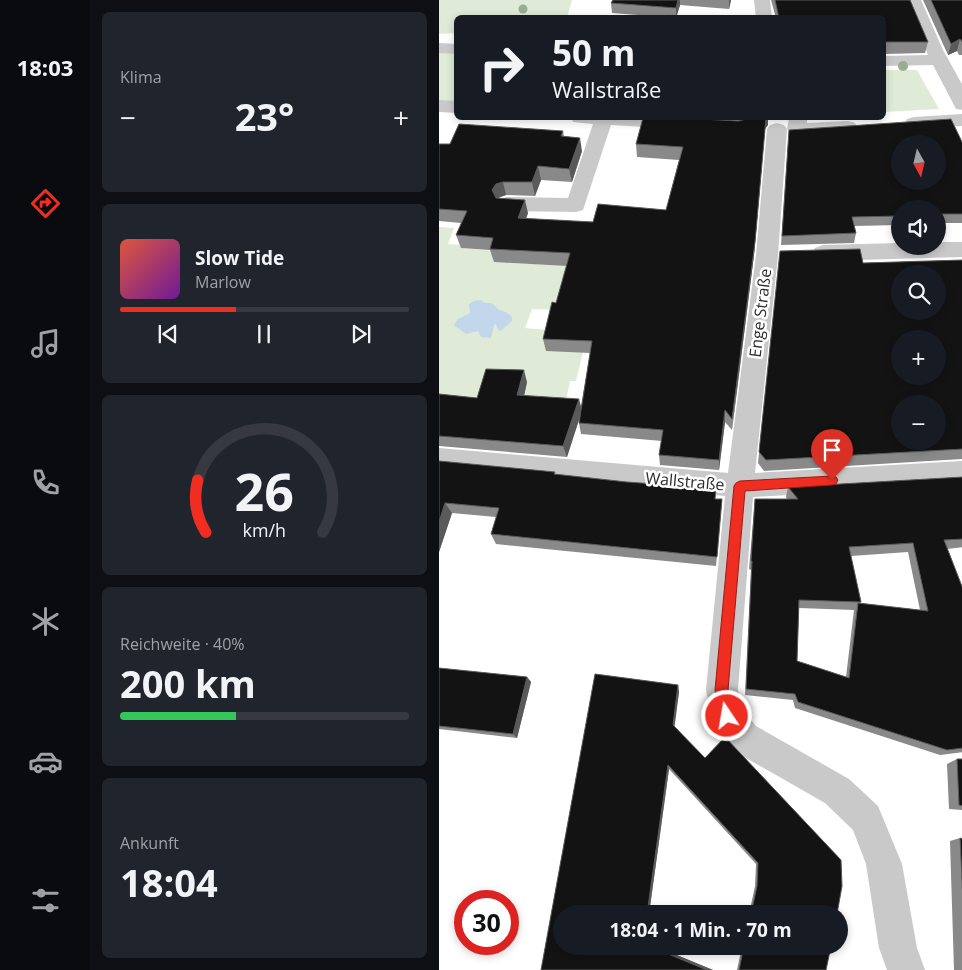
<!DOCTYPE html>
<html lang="de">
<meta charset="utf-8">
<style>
body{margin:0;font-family:"Open Sans",sans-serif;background:#20242c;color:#f1f3f6;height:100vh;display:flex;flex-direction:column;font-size:19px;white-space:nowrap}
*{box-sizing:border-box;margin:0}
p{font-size:16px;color:#9ea1a6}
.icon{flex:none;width:28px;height:28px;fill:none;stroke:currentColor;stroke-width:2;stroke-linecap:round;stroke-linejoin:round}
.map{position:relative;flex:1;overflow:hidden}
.drawer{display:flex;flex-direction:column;gap:12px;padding:12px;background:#0d0f14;width:349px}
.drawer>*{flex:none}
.hud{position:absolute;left:15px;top:15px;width:432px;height:105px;border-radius:8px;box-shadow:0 2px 8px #0003;background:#171b24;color:#f1f3f6;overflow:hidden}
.needle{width:32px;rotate:172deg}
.fabs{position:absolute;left:452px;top:135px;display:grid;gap:10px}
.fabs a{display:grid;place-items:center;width:55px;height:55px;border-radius:50%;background:#171b24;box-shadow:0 2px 8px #0003;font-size:25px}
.speed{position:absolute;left:15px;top:890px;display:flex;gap:10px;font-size:25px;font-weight:700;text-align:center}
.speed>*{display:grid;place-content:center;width:65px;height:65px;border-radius:50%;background:#171b24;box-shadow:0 2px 8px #0003;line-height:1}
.speed .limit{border:8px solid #d22;background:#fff;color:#111}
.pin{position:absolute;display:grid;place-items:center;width:42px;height:42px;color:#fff;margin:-51px -21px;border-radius:50% 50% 50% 0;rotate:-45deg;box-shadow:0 0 5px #0007}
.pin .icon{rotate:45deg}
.me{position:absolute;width:55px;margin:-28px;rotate:348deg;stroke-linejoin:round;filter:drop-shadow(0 0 4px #0008)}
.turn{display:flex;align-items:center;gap:18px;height:105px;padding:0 15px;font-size:22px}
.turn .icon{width:65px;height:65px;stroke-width:2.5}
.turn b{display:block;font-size:35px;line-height:42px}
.big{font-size:38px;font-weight:700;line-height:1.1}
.drawer .tile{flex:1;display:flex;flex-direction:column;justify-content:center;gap:8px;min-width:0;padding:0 18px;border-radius:8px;background:#20242c}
.drawer .dial{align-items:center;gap:0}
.dial svg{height:130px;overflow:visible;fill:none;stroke:#363941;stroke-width:7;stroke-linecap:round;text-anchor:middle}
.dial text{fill:#f1f3f6;stroke:none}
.song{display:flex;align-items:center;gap:15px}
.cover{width:60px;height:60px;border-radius:8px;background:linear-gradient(135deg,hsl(10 70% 55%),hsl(280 70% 35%))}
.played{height:5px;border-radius:2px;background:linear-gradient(90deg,#ef2d21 40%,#363941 40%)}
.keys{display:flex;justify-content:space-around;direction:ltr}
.heat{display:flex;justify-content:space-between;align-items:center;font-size:28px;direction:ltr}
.charge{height:8px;border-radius:4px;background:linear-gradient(90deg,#34c759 40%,#363941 0)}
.trip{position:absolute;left:114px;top:905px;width:295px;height:50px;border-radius:25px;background:#171b24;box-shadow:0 2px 8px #0003;font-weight:700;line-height:50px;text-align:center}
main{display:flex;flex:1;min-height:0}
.menu{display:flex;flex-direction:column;width:90px;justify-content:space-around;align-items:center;background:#090b0e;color:#9ea1a6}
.menu .icon{width:35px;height:35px}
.menu .selected{color:#ef2d21}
.menu b{font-size:22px;color:#f1f3f6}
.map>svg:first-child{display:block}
.green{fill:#dfebd7}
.water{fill:#c2d6ec}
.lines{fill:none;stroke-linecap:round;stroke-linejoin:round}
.minor{fill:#c9c9c9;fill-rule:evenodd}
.tree{fill:#9aac91}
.wall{fill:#898989;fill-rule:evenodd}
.shaded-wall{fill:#5a5a5a}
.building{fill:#131313;stroke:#5a5a5a;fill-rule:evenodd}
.route{fill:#ef2d21;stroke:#9b1d15}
.labels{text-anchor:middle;stroke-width:5;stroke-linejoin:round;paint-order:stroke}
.street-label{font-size:16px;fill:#2c2c2c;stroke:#fff}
</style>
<main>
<nav class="menu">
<b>18:03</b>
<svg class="icon selected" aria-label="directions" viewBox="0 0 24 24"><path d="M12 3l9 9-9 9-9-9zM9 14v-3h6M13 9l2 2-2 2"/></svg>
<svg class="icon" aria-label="music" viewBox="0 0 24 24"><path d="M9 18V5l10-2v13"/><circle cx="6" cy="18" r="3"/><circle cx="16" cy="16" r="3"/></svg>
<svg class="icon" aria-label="phone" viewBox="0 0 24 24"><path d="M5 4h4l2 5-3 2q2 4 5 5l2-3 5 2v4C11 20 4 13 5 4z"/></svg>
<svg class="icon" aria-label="climate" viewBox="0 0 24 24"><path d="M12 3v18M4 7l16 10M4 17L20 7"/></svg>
<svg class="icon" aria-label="car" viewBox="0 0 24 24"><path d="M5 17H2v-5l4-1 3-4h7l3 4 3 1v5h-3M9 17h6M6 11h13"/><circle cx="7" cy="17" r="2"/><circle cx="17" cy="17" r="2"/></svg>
<svg class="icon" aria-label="filters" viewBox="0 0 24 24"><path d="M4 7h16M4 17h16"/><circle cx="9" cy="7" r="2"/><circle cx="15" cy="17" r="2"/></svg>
</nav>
<section class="drawer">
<div class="tile"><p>Klima</p>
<div class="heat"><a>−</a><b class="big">23°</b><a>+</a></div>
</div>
<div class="tile">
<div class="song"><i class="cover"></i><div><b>Slow Tide</b><p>Marlow</p></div></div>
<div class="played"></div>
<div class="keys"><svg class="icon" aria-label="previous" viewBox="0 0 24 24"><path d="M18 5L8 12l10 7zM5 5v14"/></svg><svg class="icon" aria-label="pause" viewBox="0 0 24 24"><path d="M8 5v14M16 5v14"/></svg><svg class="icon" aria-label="next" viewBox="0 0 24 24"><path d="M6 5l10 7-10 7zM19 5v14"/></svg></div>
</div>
<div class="tile dial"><svg viewBox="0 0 100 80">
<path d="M14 69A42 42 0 1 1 86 69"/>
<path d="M14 69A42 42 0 0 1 9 37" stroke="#ef2d21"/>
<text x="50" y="56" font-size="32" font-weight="700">26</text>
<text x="50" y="72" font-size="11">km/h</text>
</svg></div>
<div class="tile"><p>Reichweite · 40%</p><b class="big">200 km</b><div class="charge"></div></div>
<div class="tile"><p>Ankunft</p><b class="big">18:04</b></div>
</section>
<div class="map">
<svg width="524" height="970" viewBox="0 0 524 970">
<rect width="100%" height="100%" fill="#fff"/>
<!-- green -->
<g class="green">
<path d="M0 0H133L129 14 130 17 18 18 17 33 0 34Z"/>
<path d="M0 48 17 49V107L0 106Z"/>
<path d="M445 70H478L500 109 445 112Z"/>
<path d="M0 227 15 228 9 244 23 245 22 248 58 251 55 262 134 266 130 310 93 309 86 328 109 330 144 352 137 381H131L125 409H43L0 406Z"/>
</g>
<!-- water -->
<path class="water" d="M42 300 46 303H53C62 314 66 309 73 317V321C70 325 66 326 62 331L59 330 57 324 55 325 52 338 42 337 39 331 27 334 15 325 19 319 31 313 30 304 35 301Z"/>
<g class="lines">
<!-- minor -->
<g class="minor">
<path d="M315 0H331L333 18H317Z"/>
<path d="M466 0H482L504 50 524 86V110L517 109 515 105 494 65 445 66V56L489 55Z"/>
<path d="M0 43 18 44V54L0 53Z"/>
<path d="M0 100 18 101V113L0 112Z"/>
<path d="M524 114V126L475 129 468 127 466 123 468 119 475 117Z"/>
<path d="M132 118H240L246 119 248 123 246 127 239 129 172 125 144 210 137 212 68 211 61 209 58 204 61 199 68 197 129 198 154 124 134 122Z"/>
<path d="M350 118H368V123L409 121 416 123 419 127 416 131 409 133 358 135 351 133 348 129Z"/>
<path d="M338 123 345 125 348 129 339 255 316 473 524 461V485L314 497 299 690 303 709 317 726 410 779 439 806 463 864 478 948 486 970H448L440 948 427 864 414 830 386 803 293 750 276 728 272 716 267 690 286 496 0 470V448L289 473 317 255 328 129 331 125Z"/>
<path d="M499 242H524V257L384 261 376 258 373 253 376 248 384 245 461 243V246H499Z"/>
</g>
</g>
<!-- trees -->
<g class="tree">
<circle cx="84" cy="9" r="4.5"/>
<circle cx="464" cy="66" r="5"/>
</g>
<!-- wall -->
<g class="wall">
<path d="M174 0H292L290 9 241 5 237 18 173 13 172 3Z"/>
<path d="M332 0H471L489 42 486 53 445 54V18H337Z"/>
<path d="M484 0H524V55H520L518 51 509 55Z"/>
<path d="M268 118H329V125L326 129 315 255 293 430 286 422 280 470 221 465 220 455 223 441 142 434 140 423 141 417 128 457 0 446V394L38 398 88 382 85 395 142 407 151 353 107 351 104 339 117 303 128 266 55 262 51 250 22 248 17 235 22 223 0 221V144H11L124 131 125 137 143 151 133 182 102 180 96 196 67 195 60 198 89 213 87 219 154 222 227 210 240 160 198 157 197 144 304 119 299 118Z"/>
<path d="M350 130 524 144V223H499V209H461V225L415 226 417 233 415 243 342 245Z"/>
<path d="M341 251 424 263 524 260V459L325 471 319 463Z"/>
<path d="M0 461 117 475 277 499H283L277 566 57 544 52 534 57 517 13 513 0 552Z"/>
<path d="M524 477V547L508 549 524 589V752L501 755 356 708 354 700 306 695 312 570 310 569 316 499H348L347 497 349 487ZM469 552 481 610 421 603 422 602 412 556ZM360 608 415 610 407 677 358 661Z"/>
<path d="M0 668 88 677 92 682 78 738 0 729Z"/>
<path d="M156 674 239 685 240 692 235 727 266 758 286 737 402 860 403 886 398 914H310L316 886 317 864 230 769 210 914H122V946H216L274 970H102Z"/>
<path d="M518 759H524V810L510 809 508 764Z"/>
<path d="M521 838 524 839V970H515L511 841Z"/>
<path d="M303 946H392L387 970H298Z"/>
</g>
<!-- shaded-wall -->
<g class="shaded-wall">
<path d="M239 0H241V5L237 18V8Z"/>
<path d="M290 0H292L290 9Z"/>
<path d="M521 39 518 51 509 55 512 44Z"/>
<path d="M327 118H329V125L326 129 315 255 293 430Z"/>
<path d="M141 138 143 151 133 182 130 169Z"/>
<path d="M99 166 102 180 96 196 93 182Z"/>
<path d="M64 182 67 195 60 197 56 203 53 190 57 184Z"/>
<path d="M86 200 89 213 82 231 79 218Z"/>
<path d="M85 370 88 382 83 406 78 395Z"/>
<path d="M140 399 143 410 128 457 124 446Z"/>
<path d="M286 410V422L280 470V460Z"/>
<path d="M6 503 13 513 0 552V522Z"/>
<path d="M88 677 92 682 78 738 74 734Z"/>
<path d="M239 685 240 692 235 731 234 725Z"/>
<path d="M229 765 230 769 210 914H208Z"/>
<path d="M210 946H216L274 970H268Z"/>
</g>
<!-- building -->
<g class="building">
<path d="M174 0H239L237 8 172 3Z"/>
<path d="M336 0H471L489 42H445V18H340Z"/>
<path d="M492 0H524V43L521 39 512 44Z"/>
<path d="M204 118H241L300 121 307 119 308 118H327L316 242 293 419 286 410 280 460 220 455 224 430 140 423 153 341 104 339 113 302 117 303 131 253 51 249 54 238 17 235 28 211 0 209V144H11L20 124 124 131 122 136 141 138 130 169 99 166 93 182H64L57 184 53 190 57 198 86 200 79 218 154 222 159 204 227 210 244 147 197 144Z"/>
<path d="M512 119 524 144V214H499V209H461V216L413 217 417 233 343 236 350 130ZM461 144H499V181H461Z"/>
<path d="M421 249 424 263 524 260V449L327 460 320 452 341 251ZM461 274H499V311H461ZM461 339H499V376H461ZM461 404H499V441H461Z"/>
<path d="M47 369 85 370 78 395 140 399 124 446 0 436V394L38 398Z"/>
<path d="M0 461 116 472 115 474 188 482 216 484V481L277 487 276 499H283L278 557 52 534 60 508 6 503 0 522Z"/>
<path d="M524 477V539L505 540 524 589V748L508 750 359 702 356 694 307 689 313 561H312L316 499H359L349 487ZM474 543 489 611 419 603 410 678 358 661 360 600 422 602 410 547Z"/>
<path d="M0 668 88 677 74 734 0 726Z"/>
<path d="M156 674 239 685 234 725 266 758 286 737 402 860 403 886 398 914H312L318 886 319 863 229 765 208 914H122V946H210L268 970H102Z"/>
<path d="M518 759H524V806L520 805Z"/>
<path d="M521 838 524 839V902Z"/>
<path d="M305 946H392L387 970H300Z"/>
</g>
<!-- route -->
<path class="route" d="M393 476 397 477 399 480 397 484 393 485 306 491 289 690 295 716 293 721 288 723 284 721 276 690 295 486 297 483 301 481Z"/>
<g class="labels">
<!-- street labels -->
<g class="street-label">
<text transform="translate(321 313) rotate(-83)" y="6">Enge Straße</text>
<text transform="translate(246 481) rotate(5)" y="6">Wallstraße</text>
</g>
</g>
</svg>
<div class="fabs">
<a><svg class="needle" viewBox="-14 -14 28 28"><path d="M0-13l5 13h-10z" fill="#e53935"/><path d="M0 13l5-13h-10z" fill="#9ea1a6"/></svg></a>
<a><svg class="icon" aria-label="sound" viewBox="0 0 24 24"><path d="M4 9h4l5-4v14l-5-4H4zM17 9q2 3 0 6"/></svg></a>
<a><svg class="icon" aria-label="search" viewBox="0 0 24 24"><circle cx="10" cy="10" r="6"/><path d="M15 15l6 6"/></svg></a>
<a>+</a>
<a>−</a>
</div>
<div class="speed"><div class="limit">30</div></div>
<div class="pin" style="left:393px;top:480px;background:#d93025"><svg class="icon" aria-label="arrive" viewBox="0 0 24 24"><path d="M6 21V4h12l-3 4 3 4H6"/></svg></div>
<svg class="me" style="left:288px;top:716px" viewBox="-20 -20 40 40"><circle r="17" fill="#ef2d21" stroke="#fff" stroke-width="3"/><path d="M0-11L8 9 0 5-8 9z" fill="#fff"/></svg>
<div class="trip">18:04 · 1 Min. · 70 m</div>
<div class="hud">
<div class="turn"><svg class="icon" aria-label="right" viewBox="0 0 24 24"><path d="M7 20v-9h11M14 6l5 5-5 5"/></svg><div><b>50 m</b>Wallstraße</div></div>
</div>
</div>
</main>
